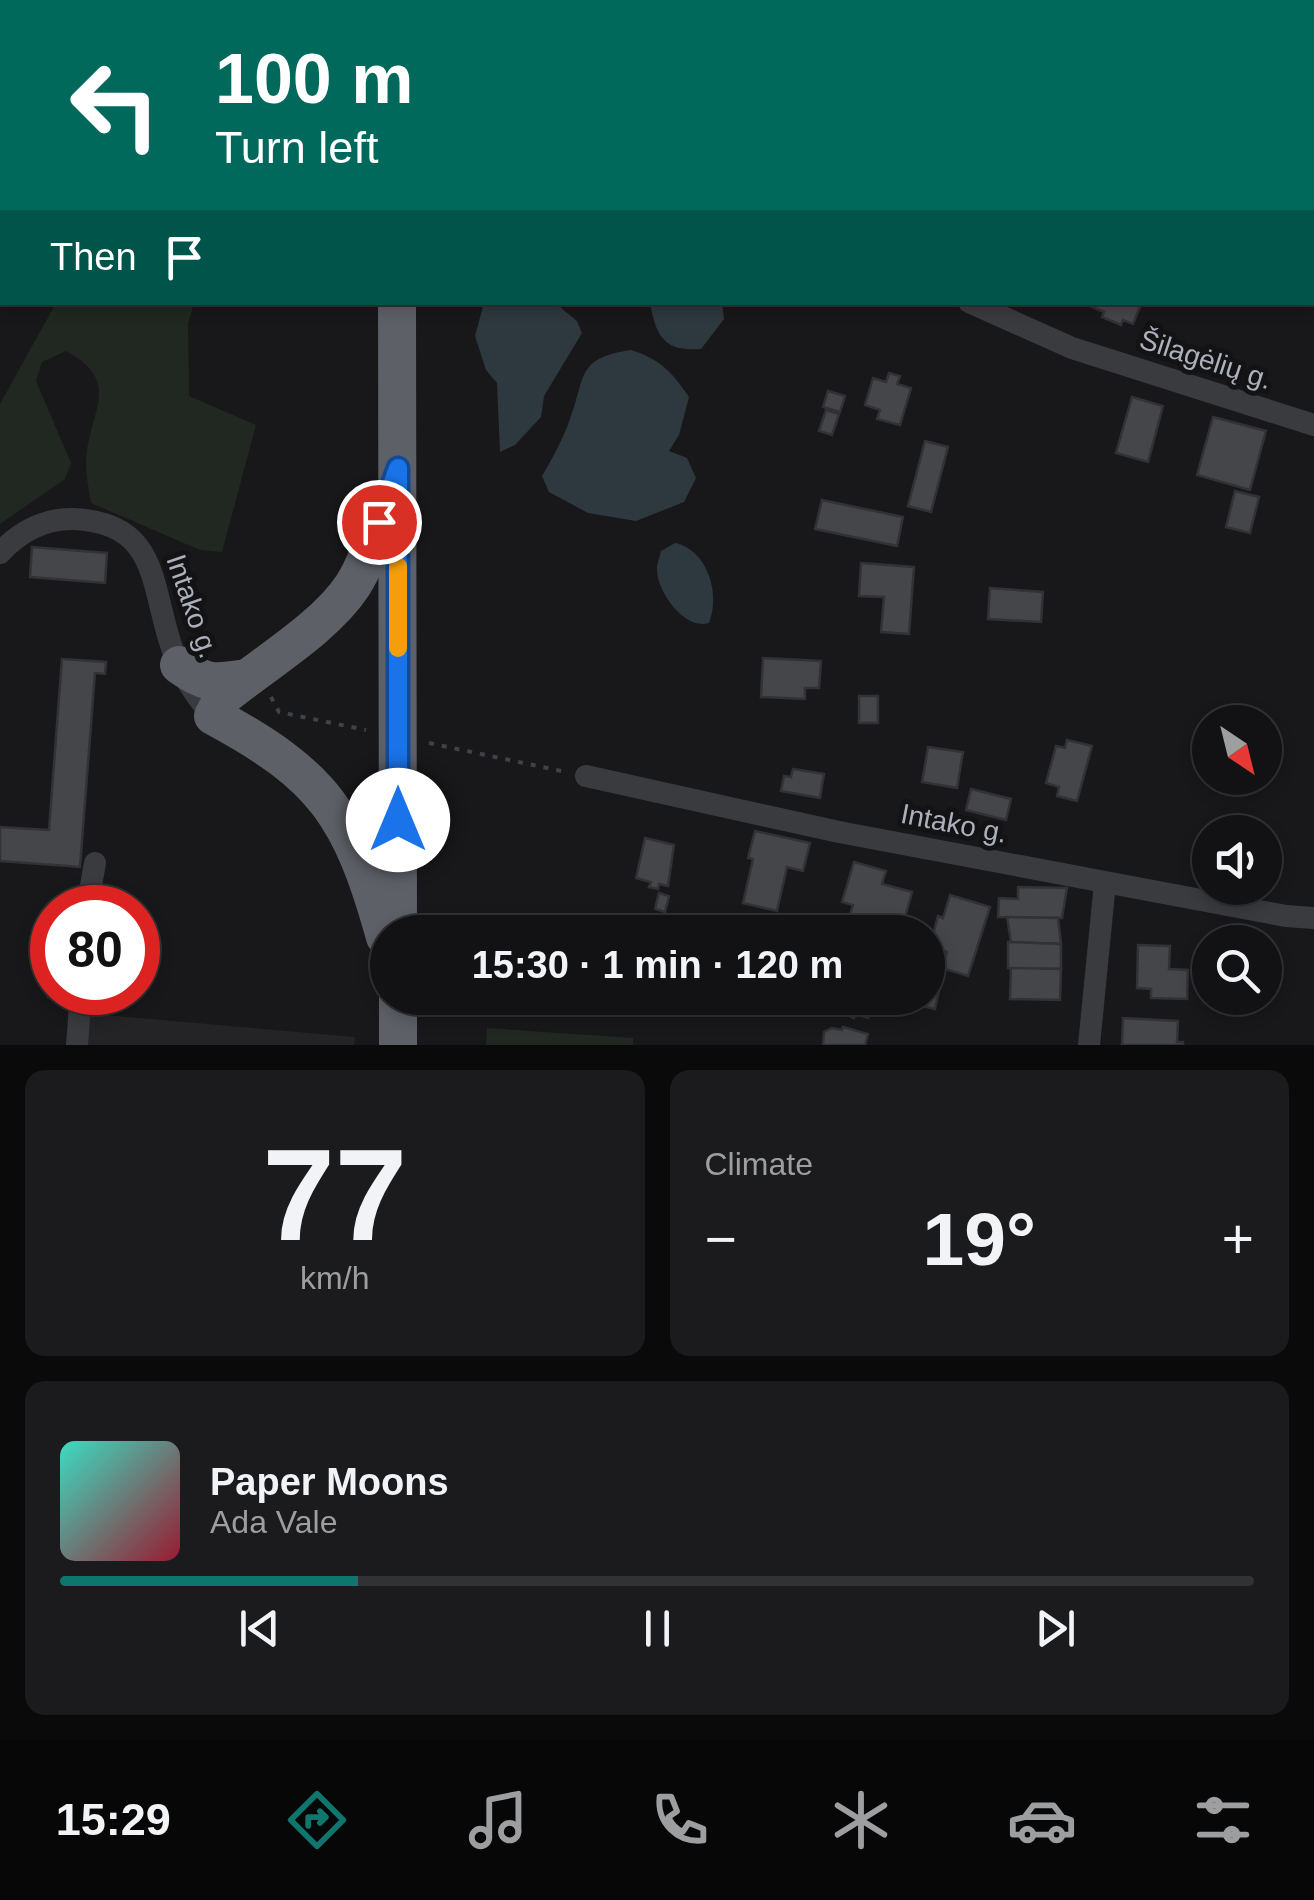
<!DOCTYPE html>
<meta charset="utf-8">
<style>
body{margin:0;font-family:Arial,sans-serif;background:#1b1b1d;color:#f1f3f6;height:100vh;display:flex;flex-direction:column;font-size:38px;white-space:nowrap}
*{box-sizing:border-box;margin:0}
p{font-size:32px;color:#9c9ea0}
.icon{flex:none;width:55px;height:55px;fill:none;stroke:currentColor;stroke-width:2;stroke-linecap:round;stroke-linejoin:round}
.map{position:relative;height:1045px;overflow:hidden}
.drawer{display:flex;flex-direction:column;gap:25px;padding:25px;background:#0a0a0b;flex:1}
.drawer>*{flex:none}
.guide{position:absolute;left:0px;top:0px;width:1315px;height:305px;box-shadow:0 5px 15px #0003,0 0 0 2px #313234;background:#00695c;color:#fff;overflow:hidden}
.needle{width:65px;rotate:145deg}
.controls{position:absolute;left:1192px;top:705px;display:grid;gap:20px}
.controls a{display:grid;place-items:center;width:90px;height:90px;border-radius:50%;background:#121214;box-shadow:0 5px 15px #0003,0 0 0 2px #313234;font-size:50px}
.speed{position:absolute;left:30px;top:885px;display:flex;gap:20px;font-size:50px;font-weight:700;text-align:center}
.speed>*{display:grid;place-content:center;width:130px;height:130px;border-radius:50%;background:#121214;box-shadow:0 5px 15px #0003,0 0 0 2px #313234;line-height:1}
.speed .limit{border:15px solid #d22;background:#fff;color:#111}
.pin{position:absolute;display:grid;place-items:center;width:85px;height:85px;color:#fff;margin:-42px;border:5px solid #fff;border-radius:50%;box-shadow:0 2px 10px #0007}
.me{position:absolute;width:110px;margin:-55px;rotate:0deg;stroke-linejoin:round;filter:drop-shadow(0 0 8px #0008)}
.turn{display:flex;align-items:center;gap:35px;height:210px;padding:0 50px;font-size:45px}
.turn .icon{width:130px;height:130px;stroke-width:2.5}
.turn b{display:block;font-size:70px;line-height:85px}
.then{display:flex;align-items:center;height:95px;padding:0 50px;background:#0003;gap:20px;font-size:38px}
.big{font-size:75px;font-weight:700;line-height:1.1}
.drawer .tile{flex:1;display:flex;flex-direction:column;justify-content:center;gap:15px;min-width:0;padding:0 35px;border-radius:20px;background:#1b1b1d}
.drawer .dial{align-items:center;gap:0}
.dial b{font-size:130px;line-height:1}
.song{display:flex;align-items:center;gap:30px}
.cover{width:120px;height:120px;border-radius:15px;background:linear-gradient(135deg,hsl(170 70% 55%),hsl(350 70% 35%))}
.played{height:10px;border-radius:5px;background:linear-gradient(90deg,#0f766e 25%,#313234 25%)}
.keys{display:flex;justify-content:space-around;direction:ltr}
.heat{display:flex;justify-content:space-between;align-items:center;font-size:55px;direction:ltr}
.drawer .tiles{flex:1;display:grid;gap:25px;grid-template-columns:1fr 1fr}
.tile:last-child{grid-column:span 2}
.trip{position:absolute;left:370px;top:915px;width:575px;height:100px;border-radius:50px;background:#121214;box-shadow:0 5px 15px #0003,0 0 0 2px #313234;font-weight:700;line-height:100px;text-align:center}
.tabs{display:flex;height:160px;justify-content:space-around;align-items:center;background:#070708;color:#9c9ea0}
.tabs .icon{width:70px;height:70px}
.tabs .active{color:#0f766e}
.tabs b{font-size:45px;color:#f1f3f6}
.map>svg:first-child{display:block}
.built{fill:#242427}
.green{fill:#202821}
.water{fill:#2e383f}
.building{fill:#45464a;stroke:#323236;stroke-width:2.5}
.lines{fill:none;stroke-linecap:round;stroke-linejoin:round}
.path{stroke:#3f4246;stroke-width:4;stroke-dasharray:5 8;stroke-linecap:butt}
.minor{stroke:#393b3f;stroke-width:22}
.trunk{stroke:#5d6067;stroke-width:38}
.route-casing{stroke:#114b97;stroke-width:25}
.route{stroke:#1a73e8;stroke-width:18}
.slow{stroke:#f59e0b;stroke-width:18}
.labels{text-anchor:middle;stroke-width:10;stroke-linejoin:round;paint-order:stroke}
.street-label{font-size:28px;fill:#abb0ba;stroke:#131315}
</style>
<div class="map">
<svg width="1314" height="1045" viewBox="0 0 1314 1045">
<rect width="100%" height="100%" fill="#18181a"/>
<!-- built -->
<path class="built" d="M70 1012 355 1037 354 1045H66Z"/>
<!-- green -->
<g class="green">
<path d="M56 303H194L188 324 189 396 256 425 222 552 200 550 91 503C89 490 86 476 86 463 87 413 125 383 66 351L42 362 36 381 71 463 65 479 0 524V404Z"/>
<path d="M487 1028 633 1038V1045H486Z"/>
</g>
<!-- water -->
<g class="water">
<path d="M484 303H555L577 321 582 333 544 396 541 417 515 445 500 452 497 383 486 370 475 336Z"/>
<path d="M650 303H722L724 319 701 349C664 352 656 336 650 303Z"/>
<path d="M631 350C660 359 672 372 689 397L679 435 669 451 687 458 696 478 684 502 636 521 588 513 549 492 542 476C553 457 563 439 570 419 586 378 575 358 631 350Z"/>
<path d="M675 543C707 549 721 594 709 623 684 631 656 590 657 568 657 562 660 557 661 551Z"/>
</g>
<!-- building -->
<g class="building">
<path d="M1091 302H1142L1133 324 1123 320 1121 325 1102 317 1104 312 1090 306Z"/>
<path d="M889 373 900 376 897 384 911 388 900 425 877 419 880 410 865 405 873 378 886 382Z"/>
<path d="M828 391 845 396 840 412 823 407Z"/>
<path d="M1132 397 1163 406 1148 462 1116 453Z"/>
<path d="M826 410 839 414 832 435 819 431Z"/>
<path d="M1213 417 1266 431 1250 490 1197 475Z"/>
<path d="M925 441 948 447 931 512 908 506Z"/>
<path d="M1235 491 1259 497 1250 533 1226 527Z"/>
<path d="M822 500 903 517 897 546 815 529Z"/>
<path d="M32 547 107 553 105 583 30 577Z"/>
<path d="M861 563 914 567 909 634 881 632 884 597 859 596Z"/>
<path d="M990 588 1043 592 1041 622 988 619Z"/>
<path d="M763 658 821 661 819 688H805V699L761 697Z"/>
<path d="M62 659 106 662 105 674 95 673 80 867 0 861V827L49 830Z"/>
<rect x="859" y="696" width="19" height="27"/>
<path d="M1067 740 1092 746 1077 801 1057 796 1059 787 1046 783 1056 746 1065 748Z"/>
<path d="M928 747 963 752 957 788 922 782Z"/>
<path d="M793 769 824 774 820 798 781 791 784 776 791 777Z"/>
<path d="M971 789 1011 799 1006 820 966 810Z"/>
<path d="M755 831 810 843 803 871 787 867 777 911 743 903 753 859 748 858Z"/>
<path d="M645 838 674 845 668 886 659 884 658 889 649 887 651 882 636 878Z"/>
<path d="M854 862 886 871 882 884 912 892 901 932H888L848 921 853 905 842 902Z"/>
<path d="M1018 887 1067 888 1062 918 998 917 999 898 1018 899Z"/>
<path d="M659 893 669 896 665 912 655 909Z"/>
<path d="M950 895 990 907 968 976 942 968 947 952 933 947 936 937 933 935 938 916 943 918Z"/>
<path d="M652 915 665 918 663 929 650 926Z"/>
<path d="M1007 917 1058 918 1061 944 1011 942Z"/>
<path d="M1008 942 1061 944V969L1008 968Z"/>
<path d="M1138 945 1170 946 1169 969 1188 970 1187 999 1151 998V989L1137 988Z"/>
<path d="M52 958V992H70L69 999 48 997Z"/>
<path d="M1011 968 1061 969 1060 1000 1010 999Z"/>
<path d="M928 977 941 981 935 1009 918 1005 920 998H928Z"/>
<path d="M827 998H874L868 1018 856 1014 854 1018 825 1005Z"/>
<path d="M1123 1018 1178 1021 1177 1042H1183V1045H1122Z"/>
<path d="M843 1027 868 1034 865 1045H823L824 1032 832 1028 842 1030Z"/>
</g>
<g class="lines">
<!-- path -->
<g class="path">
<path d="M271 697 279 712 366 730"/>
<path d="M429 743 566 772"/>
</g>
<!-- minor -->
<g class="minor">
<path d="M1065 0 1079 2"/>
<path d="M1194 2 1200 0"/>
<path d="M969 302 1072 348 1314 425"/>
<path d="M0 553C19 532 45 518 74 519 161 523 150 588 173 651 182 676 195 696 213 716"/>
<path d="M586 776 839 832 1286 916 1314 918"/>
<path d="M87 908 95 863"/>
<path d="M77 1045 81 992"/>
<path d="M1089 1045 1105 883"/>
</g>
<!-- trunk -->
<g class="trunk">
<path d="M396 0V2"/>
<path d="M397 302 398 932"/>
<path d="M179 665C207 685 214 683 247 678"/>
<path d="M385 937C351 816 325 776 213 716L223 697C263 664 325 628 353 585 369 560 377 527 387 499"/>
<path d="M398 998V1045"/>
</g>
</g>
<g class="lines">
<!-- route casing -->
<g class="route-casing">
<path id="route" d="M379 522 398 468V820"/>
</g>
<!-- route -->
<use href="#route" class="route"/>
<!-- slow -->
<path class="slow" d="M398 566V648"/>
</g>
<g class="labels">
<!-- street labels -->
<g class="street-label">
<text transform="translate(1206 359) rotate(18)" y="10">Šilagėlių g.</text>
<text transform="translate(193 606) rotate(71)" y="10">Intako g.</text>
<text transform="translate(954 823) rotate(11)" y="10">Intako g.</text>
</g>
</g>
</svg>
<div class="controls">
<a><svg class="needle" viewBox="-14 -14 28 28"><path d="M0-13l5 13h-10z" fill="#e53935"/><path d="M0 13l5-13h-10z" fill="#9c9ea0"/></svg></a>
<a><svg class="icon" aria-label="sound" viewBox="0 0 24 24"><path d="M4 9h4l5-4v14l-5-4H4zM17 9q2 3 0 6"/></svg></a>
<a><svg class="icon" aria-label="search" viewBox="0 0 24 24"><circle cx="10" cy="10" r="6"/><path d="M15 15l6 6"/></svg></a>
</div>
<div class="speed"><div class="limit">80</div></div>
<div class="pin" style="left:379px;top:522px;background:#d93025"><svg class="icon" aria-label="arrive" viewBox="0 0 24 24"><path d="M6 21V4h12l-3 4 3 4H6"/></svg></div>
<svg class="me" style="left:398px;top:820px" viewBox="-20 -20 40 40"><circle r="19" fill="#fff"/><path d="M0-13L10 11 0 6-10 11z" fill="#1a73e8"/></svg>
<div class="trip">15:30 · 1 min · 120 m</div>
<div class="guide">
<div class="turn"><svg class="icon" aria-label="left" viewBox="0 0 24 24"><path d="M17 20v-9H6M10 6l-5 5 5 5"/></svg><div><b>100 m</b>Turn left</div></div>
<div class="then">Then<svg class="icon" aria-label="arrive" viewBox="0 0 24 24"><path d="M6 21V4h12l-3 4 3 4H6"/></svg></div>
</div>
</div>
<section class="drawer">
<div class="tiles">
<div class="tile dial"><b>77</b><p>km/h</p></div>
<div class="tile"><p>Climate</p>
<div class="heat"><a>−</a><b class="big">19°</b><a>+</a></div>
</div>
<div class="tile">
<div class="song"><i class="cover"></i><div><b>Paper Moons</b><p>Ada Vale</p></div></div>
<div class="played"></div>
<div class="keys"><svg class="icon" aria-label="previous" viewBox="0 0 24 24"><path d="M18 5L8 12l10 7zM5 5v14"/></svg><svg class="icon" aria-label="pause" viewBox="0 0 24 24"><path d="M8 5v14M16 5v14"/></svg><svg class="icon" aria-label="next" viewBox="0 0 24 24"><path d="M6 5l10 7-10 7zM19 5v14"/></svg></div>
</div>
</div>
</section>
<nav class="tabs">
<b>15:29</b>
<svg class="icon active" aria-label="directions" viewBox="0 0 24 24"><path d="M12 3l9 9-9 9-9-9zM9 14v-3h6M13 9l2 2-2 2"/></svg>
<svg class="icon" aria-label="music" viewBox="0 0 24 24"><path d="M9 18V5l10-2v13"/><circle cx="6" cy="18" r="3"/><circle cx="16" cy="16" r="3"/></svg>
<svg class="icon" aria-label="phone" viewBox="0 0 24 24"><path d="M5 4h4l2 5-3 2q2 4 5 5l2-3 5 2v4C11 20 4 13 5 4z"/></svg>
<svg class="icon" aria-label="climate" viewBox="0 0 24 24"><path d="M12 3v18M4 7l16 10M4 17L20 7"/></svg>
<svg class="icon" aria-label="car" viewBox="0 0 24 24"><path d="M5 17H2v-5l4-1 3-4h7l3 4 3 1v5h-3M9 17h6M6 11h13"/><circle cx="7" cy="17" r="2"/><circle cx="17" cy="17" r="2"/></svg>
<svg class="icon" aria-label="filters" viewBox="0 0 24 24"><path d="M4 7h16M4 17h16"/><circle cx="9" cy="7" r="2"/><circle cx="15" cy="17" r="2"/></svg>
</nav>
